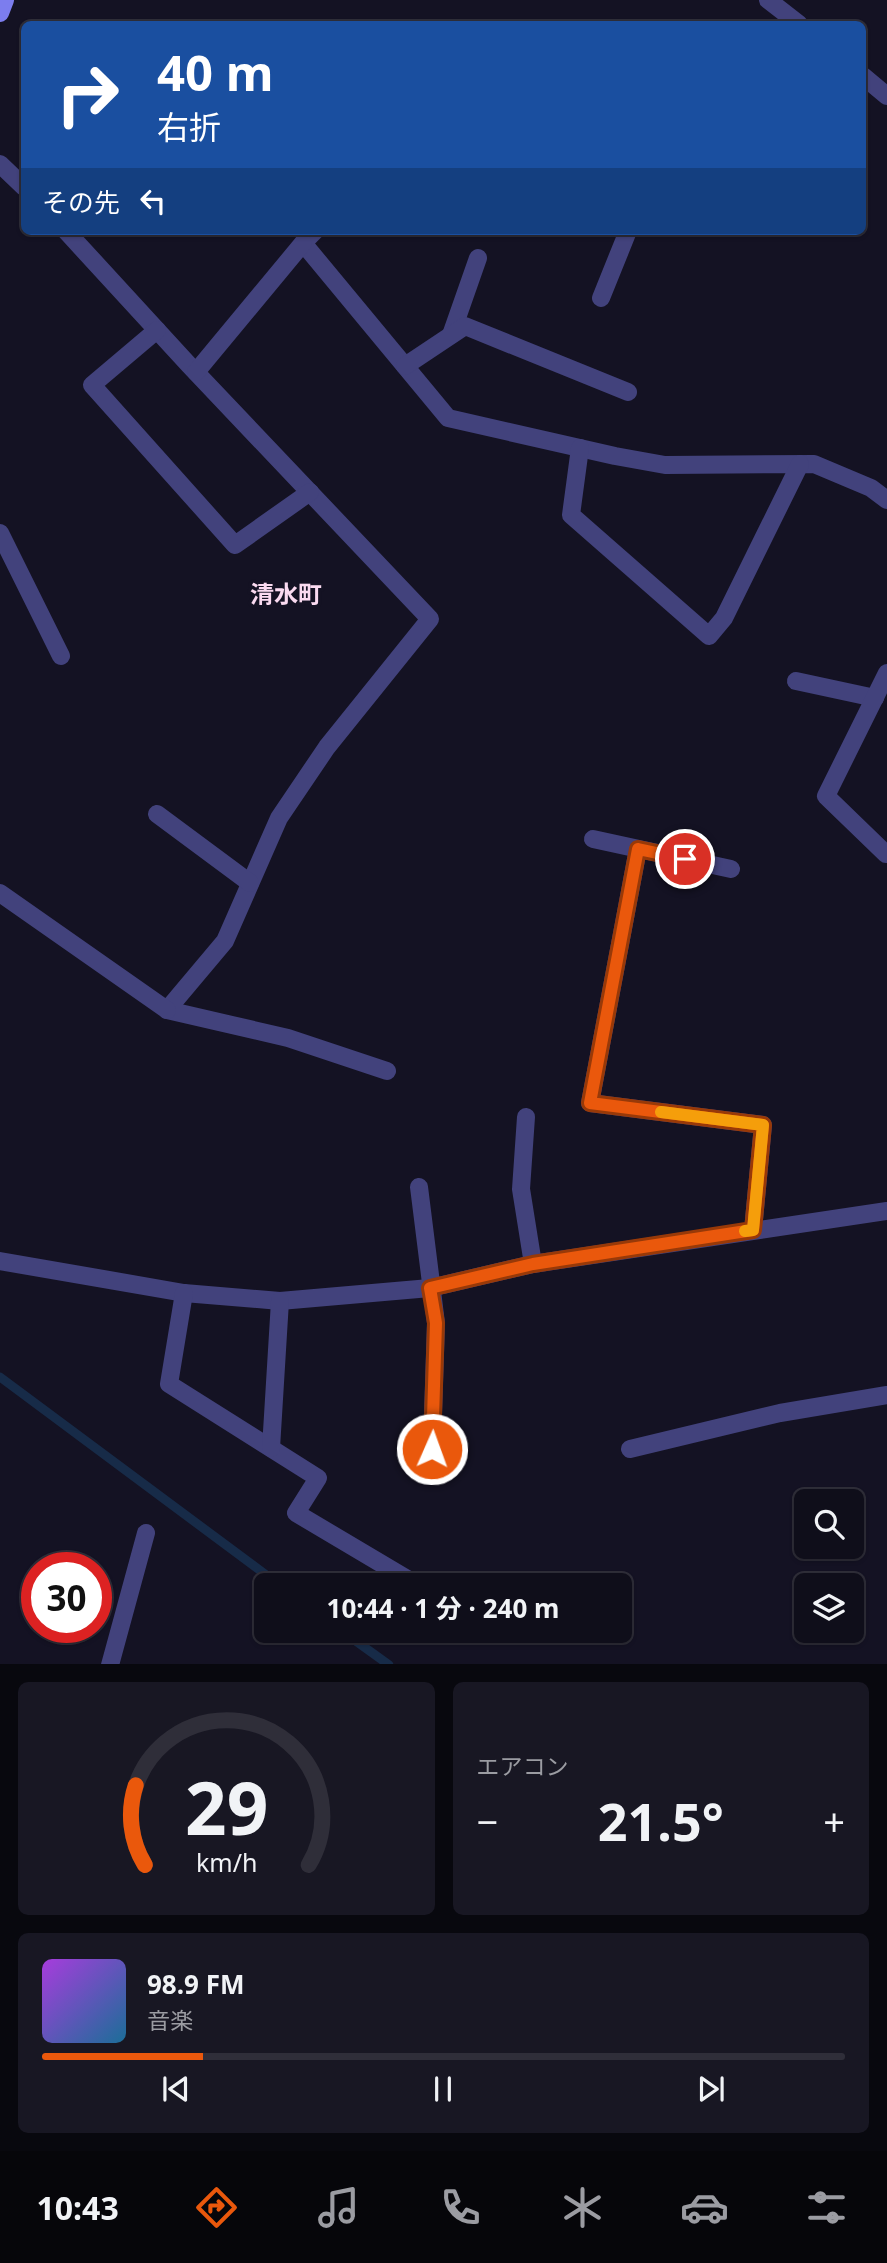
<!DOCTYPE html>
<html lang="ja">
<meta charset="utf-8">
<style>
body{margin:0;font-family:"Noto Sans","Noto Sans JP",sans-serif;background:#181723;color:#f1f3f6;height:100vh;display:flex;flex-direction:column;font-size:26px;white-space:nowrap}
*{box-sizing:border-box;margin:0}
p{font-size:23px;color:#9b9ca2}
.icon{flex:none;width:38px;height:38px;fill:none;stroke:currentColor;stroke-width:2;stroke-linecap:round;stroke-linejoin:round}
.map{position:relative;height:1664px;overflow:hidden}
.side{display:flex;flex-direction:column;gap:18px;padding:18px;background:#08080e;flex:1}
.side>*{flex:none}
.hud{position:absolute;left:21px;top:21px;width:845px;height:214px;border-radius:10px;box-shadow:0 2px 5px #0004,0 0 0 2px #2f2e39;background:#1a4fa0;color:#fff;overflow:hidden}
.tools{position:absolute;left:794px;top:1489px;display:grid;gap:14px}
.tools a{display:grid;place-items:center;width:70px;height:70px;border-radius:10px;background:#0f0e1a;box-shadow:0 2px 5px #0004,0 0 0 2px #2f2e39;font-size:35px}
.speed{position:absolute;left:21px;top:1552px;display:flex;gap:14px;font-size:35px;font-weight:700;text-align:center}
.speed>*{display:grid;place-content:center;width:91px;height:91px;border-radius:50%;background:#0f0e1a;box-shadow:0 2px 5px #0004,0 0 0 2px #2f2e39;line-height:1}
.speed .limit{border:10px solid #d22;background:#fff;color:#111}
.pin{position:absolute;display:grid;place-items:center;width:60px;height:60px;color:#fff;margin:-30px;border:4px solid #fff;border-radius:50%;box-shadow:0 2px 7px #0007}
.me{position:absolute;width:77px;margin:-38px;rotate:2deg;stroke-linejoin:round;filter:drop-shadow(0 0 5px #0008)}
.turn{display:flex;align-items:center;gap:24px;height:147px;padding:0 21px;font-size:32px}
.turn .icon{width:91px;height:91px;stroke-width:2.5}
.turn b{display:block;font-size:49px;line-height:60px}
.then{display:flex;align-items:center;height:66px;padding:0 21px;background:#0003;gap:14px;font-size:26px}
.big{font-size:52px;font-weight:700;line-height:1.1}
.side .card{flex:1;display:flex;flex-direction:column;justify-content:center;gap:10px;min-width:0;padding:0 24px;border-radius:10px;background:#181723}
.side .dial{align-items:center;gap:0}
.dial svg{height:182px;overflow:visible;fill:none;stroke:#2f2e39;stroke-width:7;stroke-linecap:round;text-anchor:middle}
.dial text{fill:#f1f3f6;stroke:none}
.song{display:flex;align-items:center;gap:21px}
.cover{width:84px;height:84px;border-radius:10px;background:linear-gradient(135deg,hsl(280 70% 55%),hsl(200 70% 35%))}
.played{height:7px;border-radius:4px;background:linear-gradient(90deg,#ea580c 20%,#2f2e39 20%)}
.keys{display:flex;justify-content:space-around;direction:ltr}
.heat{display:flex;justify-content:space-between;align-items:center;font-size:38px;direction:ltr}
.side .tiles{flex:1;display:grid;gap:18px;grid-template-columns:1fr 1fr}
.card:last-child{grid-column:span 2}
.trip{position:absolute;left:254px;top:1573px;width:378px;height:70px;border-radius:10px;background:#0f0e1a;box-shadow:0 2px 5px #0004,0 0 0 2px #2f2e39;font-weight:700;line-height:70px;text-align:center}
.tab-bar{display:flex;height:112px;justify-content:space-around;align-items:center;background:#06060a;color:#9b9ca2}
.tab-bar .icon{width:49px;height:49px}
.tab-bar .current{color:#ea580c}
.tab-bar b{font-size:32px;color:#f1f3f6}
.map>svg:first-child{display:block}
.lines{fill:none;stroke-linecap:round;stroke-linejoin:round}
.stream{stroke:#172b48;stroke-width:9}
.street{stroke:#42427c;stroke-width:18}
.secondary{stroke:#7c7dee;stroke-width:18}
.route-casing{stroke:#983908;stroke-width:18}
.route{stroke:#ea580c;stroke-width:12}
.slow{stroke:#f59e0b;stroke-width:12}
.labels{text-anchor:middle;stroke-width:7;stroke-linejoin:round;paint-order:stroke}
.quarter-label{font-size:24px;font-weight:bold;fill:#fadaf0;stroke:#141223}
</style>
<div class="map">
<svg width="887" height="1665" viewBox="0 0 887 1665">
<rect width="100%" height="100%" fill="#141223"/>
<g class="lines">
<!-- stream -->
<g class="stream">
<path d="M0 1377 281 1586"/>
<path d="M342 1631 389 1665"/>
</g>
<!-- street -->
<g class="street">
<path d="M768 0 799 24"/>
<path d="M863 76 887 96"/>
<path d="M0 164 24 187"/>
<path d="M66 231 189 365 430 619 327 747 279 818 225 941 167 1010 288 1038 387 1071"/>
<path d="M315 231 303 243 448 418 615 456 665 465 814 464 871 488 887 500"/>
<path d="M601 298 628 231"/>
<path d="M157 330 92 385 235 545 310 492"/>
<path d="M451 335 478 258"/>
<path d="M405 366 465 326 628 392"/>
<path d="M196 372 303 243"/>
<path d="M580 448 571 515 709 636 724 618 800 464"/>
<path d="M0 533 61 656"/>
<path d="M796 681 875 698"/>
<path d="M157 814 250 883"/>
<path d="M593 839 731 869"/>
<path d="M638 849 590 1103 763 1125 753 1230"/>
<path d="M886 854 826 796 887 673"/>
<path d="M0 893 167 1010"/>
<path d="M526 1117 521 1189 533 1264"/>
<path d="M419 1187 436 1323 431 1474"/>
<path d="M0 1261 184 1293 280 1301 430 1288 533 1264 887 1211"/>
<path d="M184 1293 169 1384 318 1478 296 1513 419 1586"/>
<path d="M271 1448 280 1301"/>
<path d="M630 1449 780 1413 887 1395"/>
<path d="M110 1665 146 1533"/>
</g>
<!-- secondary -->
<path class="secondary" d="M0 13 5 0"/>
</g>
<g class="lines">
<!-- route casing -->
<g class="route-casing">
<path id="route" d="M432 1449 436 1323 430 1288 533 1264 753 1230 763 1125 590 1103 638 849 685 859"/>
</g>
<!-- route -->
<use href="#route" class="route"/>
<!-- slow -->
<path class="slow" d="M661 1112 763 1125 753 1230 745 1231"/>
</g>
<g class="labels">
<!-- quarter labels -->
<g class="quarter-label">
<text x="286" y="603">清水町</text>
</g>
</g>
</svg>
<div class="tools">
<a><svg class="icon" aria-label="search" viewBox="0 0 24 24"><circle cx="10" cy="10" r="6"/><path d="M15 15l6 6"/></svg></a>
<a><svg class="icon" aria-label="layers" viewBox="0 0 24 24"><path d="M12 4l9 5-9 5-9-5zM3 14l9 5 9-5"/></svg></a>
</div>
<div class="speed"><div class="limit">30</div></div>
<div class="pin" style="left:685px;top:859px;background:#d93025"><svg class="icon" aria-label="arrive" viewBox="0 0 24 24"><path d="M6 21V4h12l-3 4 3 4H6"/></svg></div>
<svg class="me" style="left:432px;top:1449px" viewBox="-20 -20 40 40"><circle r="17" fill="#ea580c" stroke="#fff" stroke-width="3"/><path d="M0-11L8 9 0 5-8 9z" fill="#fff"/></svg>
<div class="trip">10:44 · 1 分 · 240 m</div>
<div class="hud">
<div class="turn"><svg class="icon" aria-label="right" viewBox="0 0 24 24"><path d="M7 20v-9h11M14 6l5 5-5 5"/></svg><div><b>40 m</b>右折</div></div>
<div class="then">その先<svg class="icon" aria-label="left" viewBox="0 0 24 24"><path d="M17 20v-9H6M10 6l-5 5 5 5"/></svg></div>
</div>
</div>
<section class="side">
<div class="tiles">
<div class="card dial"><svg viewBox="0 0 100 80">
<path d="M14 69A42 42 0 1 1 86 69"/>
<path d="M14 69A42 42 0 0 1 10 34" stroke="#ea580c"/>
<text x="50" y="56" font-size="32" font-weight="700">29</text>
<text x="50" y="72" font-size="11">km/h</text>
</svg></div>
<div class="card"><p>エアコン</p>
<div class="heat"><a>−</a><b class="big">21.5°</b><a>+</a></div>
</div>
<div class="card">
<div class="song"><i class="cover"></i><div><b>98.9 FM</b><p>音楽</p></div></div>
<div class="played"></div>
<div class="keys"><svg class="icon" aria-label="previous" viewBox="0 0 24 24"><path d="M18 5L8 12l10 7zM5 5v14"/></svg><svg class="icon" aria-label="pause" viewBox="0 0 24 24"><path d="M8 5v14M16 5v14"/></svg><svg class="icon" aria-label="next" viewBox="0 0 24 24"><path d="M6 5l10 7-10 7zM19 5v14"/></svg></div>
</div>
</div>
</section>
<nav class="tab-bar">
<b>10:43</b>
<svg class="icon current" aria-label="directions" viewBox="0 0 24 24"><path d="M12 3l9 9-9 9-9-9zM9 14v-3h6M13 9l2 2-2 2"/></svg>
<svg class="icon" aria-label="music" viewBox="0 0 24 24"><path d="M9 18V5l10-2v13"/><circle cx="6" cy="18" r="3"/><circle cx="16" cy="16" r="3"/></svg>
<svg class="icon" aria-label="phone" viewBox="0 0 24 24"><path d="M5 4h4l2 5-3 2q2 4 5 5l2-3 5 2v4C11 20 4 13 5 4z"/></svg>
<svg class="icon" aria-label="climate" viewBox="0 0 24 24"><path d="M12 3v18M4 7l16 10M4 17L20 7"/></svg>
<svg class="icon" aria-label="car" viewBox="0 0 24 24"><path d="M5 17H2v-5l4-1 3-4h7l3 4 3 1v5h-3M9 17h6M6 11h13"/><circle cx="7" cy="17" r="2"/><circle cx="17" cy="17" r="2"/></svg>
<svg class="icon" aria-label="filters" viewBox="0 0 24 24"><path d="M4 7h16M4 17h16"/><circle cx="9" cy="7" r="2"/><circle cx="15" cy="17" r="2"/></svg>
</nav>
